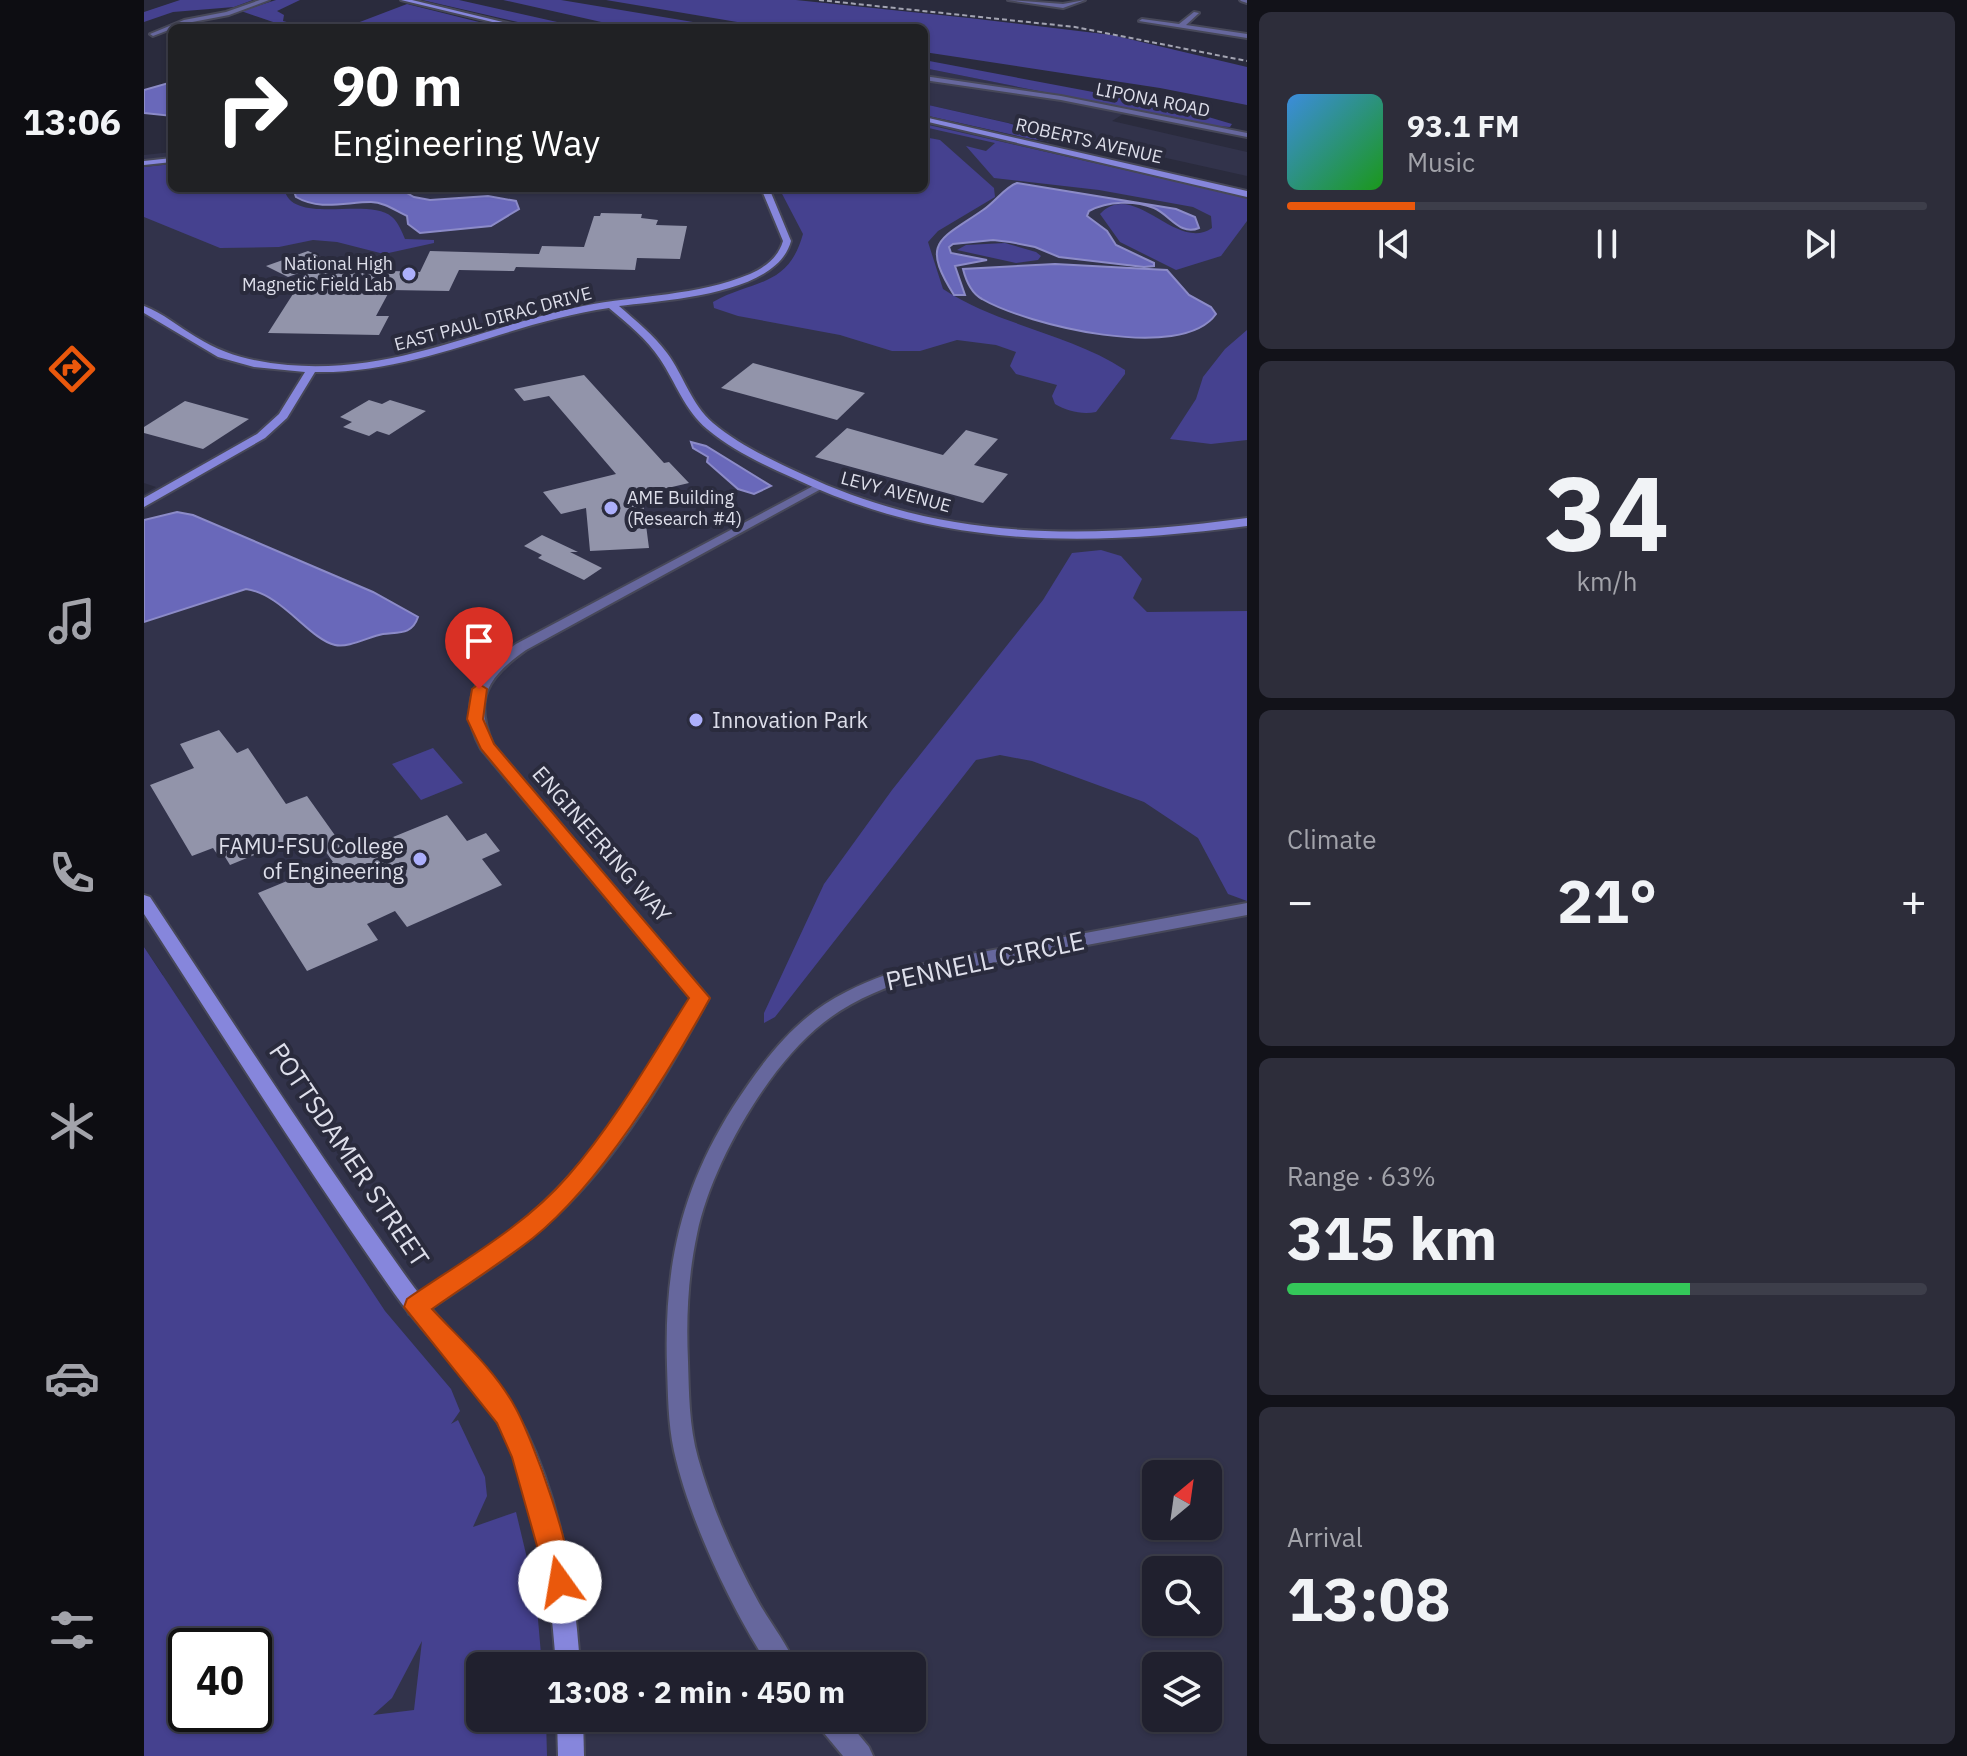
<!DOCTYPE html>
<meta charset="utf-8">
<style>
body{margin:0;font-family:"IBM Plex Sans",sans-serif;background:#2d2d3a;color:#f1f3f6;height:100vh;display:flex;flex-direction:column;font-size:30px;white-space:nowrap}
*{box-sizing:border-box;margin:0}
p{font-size:26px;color:#a2a3aa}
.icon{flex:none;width:44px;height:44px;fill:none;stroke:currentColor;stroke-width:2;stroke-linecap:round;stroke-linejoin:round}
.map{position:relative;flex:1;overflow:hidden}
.details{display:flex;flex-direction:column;gap:12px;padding:12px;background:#121219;width:720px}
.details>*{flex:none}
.top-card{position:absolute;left:24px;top:24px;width:760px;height:168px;border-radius:12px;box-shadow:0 2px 6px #0004,0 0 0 2px #3d3e4a;background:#202124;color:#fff;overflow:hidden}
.needle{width:52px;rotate:29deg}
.fabs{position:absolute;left:998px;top:1460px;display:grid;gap:16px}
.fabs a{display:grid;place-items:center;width:80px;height:80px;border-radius:12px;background:#20202e;box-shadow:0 2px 6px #0004,0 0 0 2px #3d3e4a;font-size:40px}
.speed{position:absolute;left:24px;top:1628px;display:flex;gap:16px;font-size:40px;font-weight:700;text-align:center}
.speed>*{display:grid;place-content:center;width:104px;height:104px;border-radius:50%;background:#20202e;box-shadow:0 2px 6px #0004,0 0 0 2px #3d3e4a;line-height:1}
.speed .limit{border:4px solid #111;border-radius:12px;background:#fff;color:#111}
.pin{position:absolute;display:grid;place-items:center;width:68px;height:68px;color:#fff;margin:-82px -34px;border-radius:50% 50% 50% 0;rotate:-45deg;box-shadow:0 0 8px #0007}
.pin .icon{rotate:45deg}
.me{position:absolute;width:88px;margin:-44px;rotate:347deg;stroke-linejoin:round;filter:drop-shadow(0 0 6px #0008)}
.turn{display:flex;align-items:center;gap:28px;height:168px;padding:0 32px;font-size:36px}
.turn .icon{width:104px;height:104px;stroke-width:2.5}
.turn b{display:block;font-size:56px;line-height:68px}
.big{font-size:60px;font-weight:700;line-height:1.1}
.details .card{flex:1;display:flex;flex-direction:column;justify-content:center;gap:12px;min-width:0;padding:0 28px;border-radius:12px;background:#2d2d3a}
.details .dial{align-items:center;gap:0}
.dial b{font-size:104px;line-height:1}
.song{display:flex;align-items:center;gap:24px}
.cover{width:96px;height:96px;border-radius:12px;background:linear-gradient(135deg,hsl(210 70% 55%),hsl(120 70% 35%))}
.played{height:8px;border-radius:4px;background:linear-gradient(90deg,#ea580c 20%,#3d3e4a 20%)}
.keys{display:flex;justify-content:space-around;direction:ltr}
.heat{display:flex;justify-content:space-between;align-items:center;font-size:44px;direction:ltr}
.charge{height:12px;border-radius:6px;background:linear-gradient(90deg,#34c759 63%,#3d3e4a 0)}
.trip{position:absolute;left:322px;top:1652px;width:460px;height:80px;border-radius:12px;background:#20202e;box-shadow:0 2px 6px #0004,0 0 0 2px #3d3e4a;font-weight:700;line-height:80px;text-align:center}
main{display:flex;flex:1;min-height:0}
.menu{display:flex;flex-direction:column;width:144px;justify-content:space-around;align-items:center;background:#0d0d12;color:#a2a3aa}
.menu .icon{width:56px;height:56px}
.menu .selected{color:#ea580c}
.menu b{font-size:36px;color:#f1f3f6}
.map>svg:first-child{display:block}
.built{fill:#32334b;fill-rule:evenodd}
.green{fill:#45418f;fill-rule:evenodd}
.water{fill:#6968ba;stroke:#8c8bc8;stroke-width:2}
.building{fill:#9294aa}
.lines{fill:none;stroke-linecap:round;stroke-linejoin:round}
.street-casing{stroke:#474859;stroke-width:4}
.secondary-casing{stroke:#474859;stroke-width:4}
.street{fill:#66679d;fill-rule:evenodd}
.secondary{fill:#8686dc;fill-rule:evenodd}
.rail{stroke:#a3a4b2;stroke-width:2;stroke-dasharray:5 3;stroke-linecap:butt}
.route{fill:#ea580c;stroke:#983908;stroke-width:2}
.poi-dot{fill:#acaffb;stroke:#2a2b3d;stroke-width:3}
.labels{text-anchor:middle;stroke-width:8;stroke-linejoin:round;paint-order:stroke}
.far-street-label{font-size:18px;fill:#dddeea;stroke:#2a2b3d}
.far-poi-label{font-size:18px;fill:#dddeea;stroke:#2a2b3d;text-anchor:end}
.poi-label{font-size:22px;fill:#dddeea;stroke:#2a2b3d;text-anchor:start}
.street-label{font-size:22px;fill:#dddeea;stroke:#2a2b3d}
.near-street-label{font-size:26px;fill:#dddeea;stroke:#2a2b3d}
</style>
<main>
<nav class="menu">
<b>13:06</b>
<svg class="icon selected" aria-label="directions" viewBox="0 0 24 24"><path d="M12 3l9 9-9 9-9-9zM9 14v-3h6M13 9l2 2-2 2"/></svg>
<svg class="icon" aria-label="music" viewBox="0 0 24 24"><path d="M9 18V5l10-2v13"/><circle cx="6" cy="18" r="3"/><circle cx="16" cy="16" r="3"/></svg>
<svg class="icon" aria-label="phone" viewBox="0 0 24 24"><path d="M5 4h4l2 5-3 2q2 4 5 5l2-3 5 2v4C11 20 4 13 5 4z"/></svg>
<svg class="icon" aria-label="climate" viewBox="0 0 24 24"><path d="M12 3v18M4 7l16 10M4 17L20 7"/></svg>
<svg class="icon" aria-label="car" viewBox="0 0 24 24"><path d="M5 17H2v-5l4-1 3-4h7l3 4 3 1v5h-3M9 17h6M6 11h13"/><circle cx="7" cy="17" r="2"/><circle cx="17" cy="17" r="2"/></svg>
<svg class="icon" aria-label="filters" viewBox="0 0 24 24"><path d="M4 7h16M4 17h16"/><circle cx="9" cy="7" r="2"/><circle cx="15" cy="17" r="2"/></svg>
</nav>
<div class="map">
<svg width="1103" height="1756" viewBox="0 0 1103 1756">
<rect width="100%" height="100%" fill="#2a2b3d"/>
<!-- built -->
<g class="built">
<path d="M780 68 987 109 968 121 1103 152V176L780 104Z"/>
<path d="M780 123 1103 197V1756H20L0 1010 19 975 0 947V494L12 487 0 483V155L28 152V188H780ZM1012 1474H1064V1526H1012ZM1012 1570H1064V1622H1012ZM42 1646H110V1714H42ZM336 1666H768V1718H336ZM1012 1666H1064V1718H1012Z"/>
</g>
<!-- green -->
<g class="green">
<path d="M36 0H109L90 7 29 12 0 22V12Z"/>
<path d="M132 0H156L133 11 140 15 139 21 165 28H125L132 23 97 11Z"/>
<path d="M278 0H315L440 28H400Z"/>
<path d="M359 0H417L585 28H484Z"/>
<path d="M462 0H652L825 18 968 35 1103 67V105L1016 88 780 52V28H629Z"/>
<path d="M263 4 359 28H200Z"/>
<path d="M780 60 1034 108 1088 124 1086 127 1070 126 780 68Z"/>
<path d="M780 104 864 123 938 146 887 139 780 115Z"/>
<path d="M780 124 1103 198V221L1077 256 1032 270 976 242 956 214C990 178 1032 253 1068 228L1067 216 1049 207 955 190 850 178 822 146 842 151 851 143 780 127Z"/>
<path d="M780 137 796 140 850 188 851 197 794 231 784 242 799 289C855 326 925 333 981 370V374L952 412C938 415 923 411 911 404L908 396 913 385 872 374 866 366 872 352 852 345 813 340 776 351H748L696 335 594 316 570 308 569 302C610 279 644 288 659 234L635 188H780C780 170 780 154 780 137Z"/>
<path d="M28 164V188H140C147 227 224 196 248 217 254 222 258 232 261 239L290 240V243L240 254 193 242 169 240 135 247 76 248 0 217V167Z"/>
<path d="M861 243 892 252 897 256 894 260 872 263 813 250 822 245Z"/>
<path d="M1103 330V440L1067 444 1026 439 1052 399 1059 377 1081 349Z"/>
<path d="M957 550 977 556 998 579 989 598 1003 612 1103 611V901L1084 894 1054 838 1000 802 888 761 856 755 832 760 631 1017 620 1023V1013L680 884 748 790 899 600 928 553Z"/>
<path d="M289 748 319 783 277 800 248 764Z"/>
<path d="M0 947 241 1311 307 1389 316 1411 307 1424 314 1420 341 1477 343 1496 329 1527 372 1512 392 1596 398 1666H336V1718H402L403 1756H0ZM278 1641 270 1710 229 1715 248 1698ZM42 1646H110V1714H100L94 1730 83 1731 95 1714H42Z"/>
</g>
<!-- water -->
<g class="water">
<path d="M28 82V116L0 113V90Z"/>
<path d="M873 183 1032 209 1051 217 1055 228C1036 236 1026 215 1010 208 990 200 964 201 945 211L943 216 963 231 972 245 1010 263V266L1000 267 915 257 891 247 866 242 849 240 809 244 805 247 807 253 843 260 811 266 821 295H810C776 241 796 240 839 210 851 202 861 187 873 183Z"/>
<path d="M149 188H254L270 197 286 200 344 196 372 201 375 209 347 226 276 233 264 224 263 216C252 211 240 202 227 202 202 202 176 211 152 197Z"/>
<path d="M911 264 1023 270 1045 295 1067 307 1072 314C1038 363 883 325 838 299 827 293 822 281 819 269Z"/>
<path d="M547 442 562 446 627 486 610 494 594 489 563 462 564 457 549 448Z"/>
<path d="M33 512 49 515 229 592 274 617C268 635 255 632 239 634 224 637 205 648 191 645 165 639 138 594 102 589L0 622V520Z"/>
</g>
<!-- building -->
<g class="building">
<path d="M457 213 498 214 497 218 514 220 512 225 543 226 536 259 493 258 491 270 372 267 370 271 315 270 305 291 246 290 232 316H245L235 335 124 333 165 269 144 277 122 266 164 251 186 261 166 268 276 272 286 251 395 254 398 246 440 247 450 216H456Z"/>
<path d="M609 363 721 393 693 420 577 388Z"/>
<path d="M440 375 520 463 525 462 545 483 498 494 505 548 446 551 442 508 417 514 399 492 472 474 405 396 380 401 370 389Z"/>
<path d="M225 400 238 404 246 400 282 411 245 435 233 431 225 436 199 427 208 422 196 417Z"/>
<path d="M41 401 105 419 59 449 0 433V427Z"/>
<path d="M703 428 799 455 822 430 854 439 830 465 864 474 839 503 671 457Z"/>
<path d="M398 535 434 552H426L458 568 440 580 394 558 398 555 380 546Z"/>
<path d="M75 730 93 753 104 748 142 804 163 796 205 855 303 815 323 841 342 833 356 851 338 859 358 885 263 927 251 911 223 924 234 940 163 971 114 893 189 862 172 838 145 849 137 844 86 865 78 852 73 854 69 848 48 856 6 785 50 768 36 744Z"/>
</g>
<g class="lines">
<!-- street casing -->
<g class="street-casing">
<g id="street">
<path d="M116 0H125L85 15 43 23 9 36 6 34 40 20 82 12Z"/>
<path d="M864 0 919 4 941 0 919 8Z"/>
<path d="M1096 0H1103V3L1097 1Z"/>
<path d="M1050 12 1055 13 1042 25 1103 34V38L995 21 998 19 1035 24Z"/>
<path d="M780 76 917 96 1103 133V137L917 100 780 80Z"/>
<path d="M673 484 677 485V489L382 650C344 677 329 699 349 744L565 998C523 1075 476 1156 412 1216 372 1254 324 1283 279 1314L272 1317 265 1314 262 1307 265 1300C310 1269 359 1241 399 1203 460 1145 505 1071 547 999L337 749C311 702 333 672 372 644Z"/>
<path d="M1103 903V915L778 976C743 986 708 1000 679 1023 624 1066 567 1165 553 1234 544 1276 542 1318 544 1361 545 1393 545 1426 554 1458 568 1508 590 1558 615 1603 627 1624 643 1644 652 1666H625C587 1608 545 1519 530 1451 524 1423 524 1394 523 1366 520 1268 536 1191 589 1107 619 1061 651 1017 702 992 756 964 817 956 877 945 952 931 1028 917 1103 903Z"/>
<path d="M671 1718H701L725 1747 729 1756H699L675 1727Z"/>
</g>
</g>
<!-- secondary casing -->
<g class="secondary-casing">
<g id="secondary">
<path d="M257 0H268L384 28H373Z"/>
<path d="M780 117 1103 191V197L780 121Z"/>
<path d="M28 158V162L0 165V161Z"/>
<path d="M617 188H625L647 241C633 295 521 300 475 306 492 321 510 335 523 353 540 376 547 404 569 423 595 445 628 460 658 474 803 543 948 539 1103 518V526C942 547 796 549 647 477 618 464 588 450 563 429 540 409 532 383 516 359 503 339 483 323 465 308 365 322 274 374 171 372L143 418 121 438 0 507V498L113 434 135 414 161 372 110 367 74 357 0 313V306C19 313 35 327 52 337 81 355 110 362 144 365 253 374 336 327 439 306 495 295 553 296 606 274 621 267 634 258 639 241Z"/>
<path d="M0 895 6 897C91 1025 174 1154 264 1279 301 1331 353 1372 382 1431 417 1503 431 1587 436 1666H412C407 1592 396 1516 366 1447 341 1388 287 1346 250 1293 163 1169 82 1041 0 914Z"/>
<path d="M413 1718H439L440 1756H414Z"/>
</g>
</g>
<!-- street -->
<use href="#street" class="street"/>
<!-- secondary -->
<use href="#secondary" class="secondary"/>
<!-- rail -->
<path class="rail" d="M675 0 931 27 1103 61"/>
</g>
<!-- route -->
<path class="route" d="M335 684 343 689 339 719 350 744 566 998C524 1074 456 1184 389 1238 357 1263 322 1285 288 1309 316 1339 351 1370 371 1407 387 1435 436 1565 425 1592L416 1596 406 1592 368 1457 353 1423 260 1307 263 1299C318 1261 380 1227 424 1176 471 1122 507 1058 545 998L337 749 323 719 328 689Z"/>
<!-- markers -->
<g class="poi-dot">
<circle cx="265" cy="274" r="8"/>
<circle cx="467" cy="508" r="8"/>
<circle cx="552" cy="720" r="8"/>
<circle cx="276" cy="859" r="8"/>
</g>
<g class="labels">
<!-- far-street labels -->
<g class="far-street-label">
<text transform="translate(1009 100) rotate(11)" y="6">LIPONA ROAD</text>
<text transform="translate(945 141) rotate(13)" y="6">ROBERTS AVENUE</text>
<text transform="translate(349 319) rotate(-15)" y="6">EAST PAUL DIRAC DRIVE</text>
<text transform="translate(752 492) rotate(15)" y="6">LEVY AVENUE</text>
</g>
<!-- far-poi labels -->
<g class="far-poi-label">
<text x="249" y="270">National High<tspan x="249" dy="21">Magnetic Field Lab</tspan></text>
<text x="483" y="504" text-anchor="start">AME Building<tspan x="483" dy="21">(Research #4)</tspan></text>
</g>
<!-- poi labels -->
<g class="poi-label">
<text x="568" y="728">Innovation Park</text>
<text x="260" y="854" text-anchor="end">FAMU-FSU College<tspan x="260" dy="25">of Engineering</tspan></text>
</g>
<!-- street labels -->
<g class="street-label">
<text transform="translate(458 844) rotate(49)" y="8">ENGINEERING WAY</text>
</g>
<!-- near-street labels -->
<g class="near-street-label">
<text transform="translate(841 961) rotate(-12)" y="9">PENNELL CIRCLE</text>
<text transform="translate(205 1155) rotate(56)" y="9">POTTSDAMER STREET</text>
</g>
</g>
</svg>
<div class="fabs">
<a><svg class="needle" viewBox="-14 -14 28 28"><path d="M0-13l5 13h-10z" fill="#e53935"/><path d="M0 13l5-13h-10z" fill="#a2a3aa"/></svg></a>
<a><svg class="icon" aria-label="search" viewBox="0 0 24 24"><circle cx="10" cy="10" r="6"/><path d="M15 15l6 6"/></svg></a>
<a><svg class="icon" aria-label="layers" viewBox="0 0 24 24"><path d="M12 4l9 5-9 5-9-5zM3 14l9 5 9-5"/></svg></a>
</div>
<div class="speed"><div class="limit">40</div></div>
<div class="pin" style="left:335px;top:689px;background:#d93025"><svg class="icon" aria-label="arrive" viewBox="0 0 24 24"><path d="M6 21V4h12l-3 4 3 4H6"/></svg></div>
<svg class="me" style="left:416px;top:1582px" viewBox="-20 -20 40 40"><circle r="19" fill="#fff"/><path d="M0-13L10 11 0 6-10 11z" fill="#ea580c"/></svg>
<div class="trip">13:08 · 2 min · 450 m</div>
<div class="top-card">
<div class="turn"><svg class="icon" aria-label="right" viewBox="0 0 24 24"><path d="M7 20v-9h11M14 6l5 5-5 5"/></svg><div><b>90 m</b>Engineering Way</div></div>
</div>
</div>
<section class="details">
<div class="card">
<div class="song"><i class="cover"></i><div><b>93.1 FM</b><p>Music</p></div></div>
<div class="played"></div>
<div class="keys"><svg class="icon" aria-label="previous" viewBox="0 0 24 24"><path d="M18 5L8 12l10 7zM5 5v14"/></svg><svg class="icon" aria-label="pause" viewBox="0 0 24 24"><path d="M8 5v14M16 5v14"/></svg><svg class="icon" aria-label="next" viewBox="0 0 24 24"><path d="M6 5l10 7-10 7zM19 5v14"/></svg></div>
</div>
<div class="card dial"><b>34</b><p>km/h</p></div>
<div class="card"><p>Climate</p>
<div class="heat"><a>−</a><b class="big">21°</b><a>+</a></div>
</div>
<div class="card"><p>Range · 63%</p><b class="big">315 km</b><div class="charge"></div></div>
<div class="card"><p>Arrival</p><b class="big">13:08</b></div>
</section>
</main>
